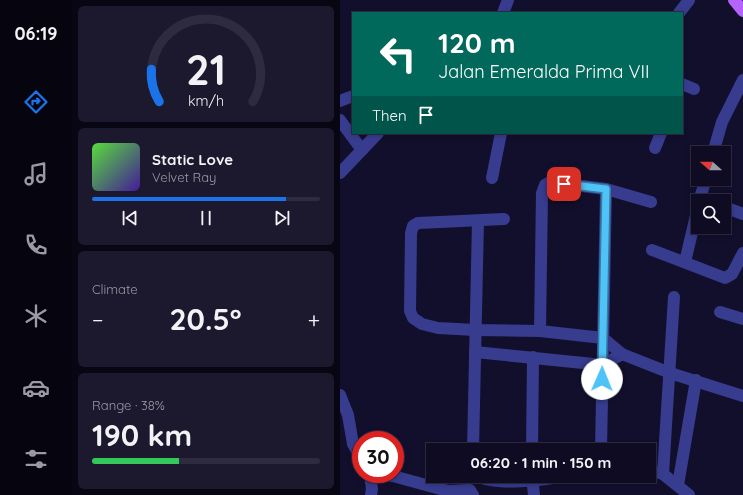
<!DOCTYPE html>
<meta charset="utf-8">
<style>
body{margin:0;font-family:Quicksand,sans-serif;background:#1c192f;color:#f1f3f6;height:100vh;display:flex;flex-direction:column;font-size:15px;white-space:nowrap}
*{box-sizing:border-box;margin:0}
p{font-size:13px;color:#9b9ba5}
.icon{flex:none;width:22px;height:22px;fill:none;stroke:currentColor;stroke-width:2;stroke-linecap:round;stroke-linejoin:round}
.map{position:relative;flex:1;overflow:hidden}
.details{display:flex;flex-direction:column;gap:6px;padding:6px;background:#080613;width:268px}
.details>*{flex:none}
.top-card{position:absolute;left:12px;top:12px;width:331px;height:122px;border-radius:0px;box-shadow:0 2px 6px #0003,0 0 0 1px #2e2b40;background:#00695c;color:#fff;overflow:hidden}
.needle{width:26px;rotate:291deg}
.buttons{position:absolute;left:351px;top:146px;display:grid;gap:8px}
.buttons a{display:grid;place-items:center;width:40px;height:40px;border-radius:0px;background:#0e0b22;box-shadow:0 2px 6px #0003,0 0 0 1px #2e2b40;font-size:20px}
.speed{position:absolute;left:12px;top:431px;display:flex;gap:8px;font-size:20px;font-weight:700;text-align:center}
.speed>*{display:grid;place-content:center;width:52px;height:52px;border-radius:50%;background:#0e0b22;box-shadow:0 2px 6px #0003,0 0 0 1px #2e2b40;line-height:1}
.speed .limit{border:6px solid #d22;background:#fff;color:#111}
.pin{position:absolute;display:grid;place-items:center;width:34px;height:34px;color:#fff;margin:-17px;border-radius:8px;box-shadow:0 2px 6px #0006}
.me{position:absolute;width:44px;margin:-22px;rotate:1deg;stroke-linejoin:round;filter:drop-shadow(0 0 3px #0008)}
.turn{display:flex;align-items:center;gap:14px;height:84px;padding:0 20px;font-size:18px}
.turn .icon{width:52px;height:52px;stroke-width:2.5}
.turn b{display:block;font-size:28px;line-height:34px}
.then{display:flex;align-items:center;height:38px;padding:0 20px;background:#0003;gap:8px;font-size:15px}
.big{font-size:30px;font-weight:700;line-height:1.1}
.details .tile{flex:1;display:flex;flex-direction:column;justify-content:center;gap:6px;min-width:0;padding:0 14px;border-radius:6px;background:#1c192f}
.details .dial{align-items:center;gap:0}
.dial svg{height:104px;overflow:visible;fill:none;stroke:#2e2b40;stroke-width:7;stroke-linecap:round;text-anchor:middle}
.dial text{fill:#f1f3f6;stroke:none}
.song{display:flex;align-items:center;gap:12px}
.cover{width:48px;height:48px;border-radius:6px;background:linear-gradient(135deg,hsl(110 70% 55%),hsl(260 70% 35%))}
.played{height:4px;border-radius:2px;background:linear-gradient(90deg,#1a73e8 85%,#2e2b40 85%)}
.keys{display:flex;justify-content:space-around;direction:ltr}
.heat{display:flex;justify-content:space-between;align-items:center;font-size:22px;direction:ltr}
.charge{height:6px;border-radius:3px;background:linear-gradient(90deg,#34c759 38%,#2e2b40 0)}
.trip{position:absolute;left:86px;top:443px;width:230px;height:40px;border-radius:0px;background:#0e0b22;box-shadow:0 2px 6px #0003,0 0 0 1px #2e2b40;font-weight:700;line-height:40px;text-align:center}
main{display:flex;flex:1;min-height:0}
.menu{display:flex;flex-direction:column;width:72px;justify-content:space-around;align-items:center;background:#06040e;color:#9b9ba5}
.menu .icon{width:28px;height:28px}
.menu .selected{color:#1a73e8}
.menu b{font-size:18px;color:#f1f3f6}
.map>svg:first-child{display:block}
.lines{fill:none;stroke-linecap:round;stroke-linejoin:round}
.minor{stroke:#373c8f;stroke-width:12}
.major{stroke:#b662ff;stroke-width:12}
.route-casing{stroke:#337fa1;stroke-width:10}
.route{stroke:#4fc3f7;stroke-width:7}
</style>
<main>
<nav class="menu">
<b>06:19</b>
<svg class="icon selected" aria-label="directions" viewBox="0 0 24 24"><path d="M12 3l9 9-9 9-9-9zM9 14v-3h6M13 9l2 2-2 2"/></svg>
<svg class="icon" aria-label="music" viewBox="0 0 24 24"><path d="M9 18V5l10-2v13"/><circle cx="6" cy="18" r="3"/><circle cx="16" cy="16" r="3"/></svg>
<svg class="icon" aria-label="phone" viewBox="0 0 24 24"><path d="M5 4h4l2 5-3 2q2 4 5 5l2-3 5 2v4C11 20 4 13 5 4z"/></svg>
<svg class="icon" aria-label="climate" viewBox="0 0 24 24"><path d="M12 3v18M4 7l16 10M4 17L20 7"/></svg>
<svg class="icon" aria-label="car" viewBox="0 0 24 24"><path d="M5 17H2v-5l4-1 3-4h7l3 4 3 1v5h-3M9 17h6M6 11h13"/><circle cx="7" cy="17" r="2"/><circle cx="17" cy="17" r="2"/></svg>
<svg class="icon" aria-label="filters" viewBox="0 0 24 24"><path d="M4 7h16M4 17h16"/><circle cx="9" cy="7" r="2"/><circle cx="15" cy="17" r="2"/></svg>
</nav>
<section class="details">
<div class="tile dial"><svg viewBox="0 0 100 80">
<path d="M14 69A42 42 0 1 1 86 69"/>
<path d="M14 69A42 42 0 0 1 8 44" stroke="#1a73e8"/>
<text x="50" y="56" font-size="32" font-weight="700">21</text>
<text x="50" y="72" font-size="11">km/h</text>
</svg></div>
<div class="tile">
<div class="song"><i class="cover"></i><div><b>Static Love</b><p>Velvet Ray</p></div></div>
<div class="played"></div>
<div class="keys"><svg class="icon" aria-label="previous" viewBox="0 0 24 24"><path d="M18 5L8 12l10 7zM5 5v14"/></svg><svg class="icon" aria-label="pause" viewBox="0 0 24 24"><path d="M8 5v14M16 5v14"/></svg><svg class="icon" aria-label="next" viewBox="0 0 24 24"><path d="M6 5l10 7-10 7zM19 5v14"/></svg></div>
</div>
<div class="tile"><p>Climate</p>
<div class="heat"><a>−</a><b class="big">20.5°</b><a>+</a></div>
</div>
<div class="tile"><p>Range · 38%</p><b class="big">190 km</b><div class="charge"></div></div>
</section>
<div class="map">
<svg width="403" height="495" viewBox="0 0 403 495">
<rect width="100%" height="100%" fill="#120f2d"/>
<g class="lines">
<!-- minor -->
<g class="minor">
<path d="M163 13 168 0"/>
<path d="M339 13 349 0"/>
<path d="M342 84 354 89"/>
<path d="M0 101 13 96"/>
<path d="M0 120 22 150"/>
<path d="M315 148 321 133"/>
<path d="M373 153 382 122 403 80"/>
<path d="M0 173 38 133"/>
<path d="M152 178 161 133"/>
<path d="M359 201 366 179"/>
<path d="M384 207 403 214"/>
<path d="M164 219 78 223 73 226 71 233 70 311 73 318 82 324 98 328 135 330 200 331 263 338 282 354 330 373 403 396"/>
<path d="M312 250 385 278 392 274 403 253"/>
<path d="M345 262 358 207"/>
<path d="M380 312 403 319"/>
<path d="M200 331 202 193 205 185 210 182 266 189 311 202"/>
<path d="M135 352 263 365 282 354"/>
<path d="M0 395 8 415 13 444 21 458"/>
<path d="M133 450 138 221"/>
<path d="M192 450 193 357"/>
<path d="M261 450 266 189"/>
<path d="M309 470 323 474 349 495"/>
<path d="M323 474 334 297"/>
<path d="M138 476C153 486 207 480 224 476"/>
<path d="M192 476 194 495"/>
<path d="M338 485 356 380"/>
<path d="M31 495 32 489 30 474 53 476 108 491 130 490 133 495"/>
</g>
<!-- major -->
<path class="major" d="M394 0 403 11"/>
</g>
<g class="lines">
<!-- route casing -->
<g class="route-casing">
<path id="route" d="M224 184 266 189 262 379"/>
</g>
<!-- route -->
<use href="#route" class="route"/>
</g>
</svg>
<div class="buttons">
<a><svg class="needle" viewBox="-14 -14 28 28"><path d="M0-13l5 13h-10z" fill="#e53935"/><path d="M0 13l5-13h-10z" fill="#9b9ba5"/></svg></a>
<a><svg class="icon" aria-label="search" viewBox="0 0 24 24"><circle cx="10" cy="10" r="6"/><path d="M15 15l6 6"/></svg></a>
</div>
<div class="speed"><div class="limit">30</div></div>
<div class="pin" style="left:224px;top:184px;background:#d93025"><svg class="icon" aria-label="arrive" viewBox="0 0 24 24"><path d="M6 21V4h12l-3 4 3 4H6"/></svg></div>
<svg class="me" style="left:262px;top:379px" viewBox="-20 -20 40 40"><circle r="19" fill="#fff"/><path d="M0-13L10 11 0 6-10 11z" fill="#4fc3f7"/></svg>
<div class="trip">06:20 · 1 min · 150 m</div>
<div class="top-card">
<div class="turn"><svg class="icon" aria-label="left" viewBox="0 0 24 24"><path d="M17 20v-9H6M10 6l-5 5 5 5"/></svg><div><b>120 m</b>Jalan Emeralda Prima VII</div></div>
<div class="then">Then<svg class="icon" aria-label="arrive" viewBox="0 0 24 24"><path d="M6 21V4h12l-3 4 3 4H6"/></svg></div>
</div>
</div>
</main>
